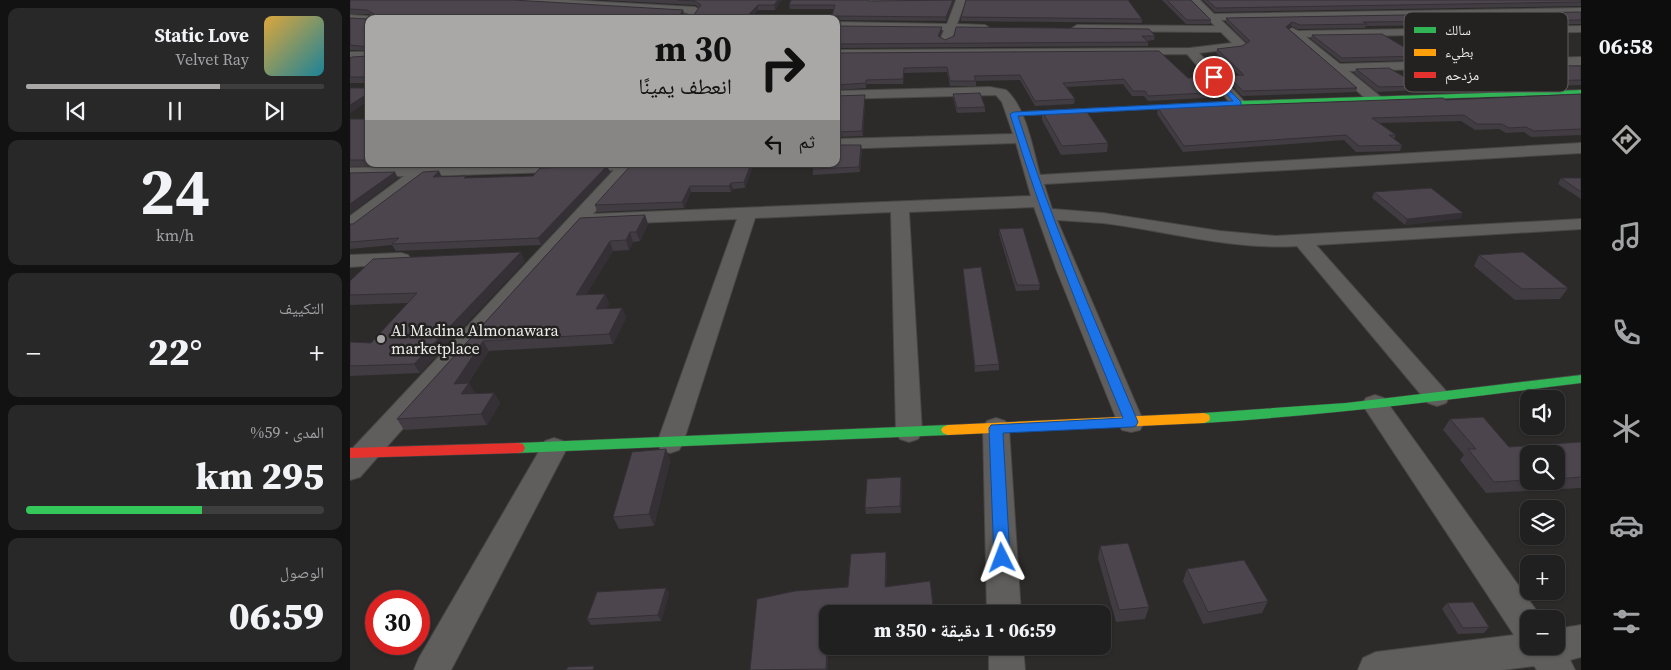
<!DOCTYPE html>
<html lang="ar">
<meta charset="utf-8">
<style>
body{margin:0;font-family:"Source Serif 4","Noto Naskh Arabic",serif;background:#292829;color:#f1f3f6;direction:rtl;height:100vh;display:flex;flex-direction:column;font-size:19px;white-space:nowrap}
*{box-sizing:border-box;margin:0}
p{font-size:16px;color:#a2a3a5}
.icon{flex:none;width:28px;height:28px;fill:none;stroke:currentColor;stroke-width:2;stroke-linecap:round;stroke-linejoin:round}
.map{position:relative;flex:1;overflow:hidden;direction:ltr}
.details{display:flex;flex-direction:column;gap:8px;padding:8px;background:#121212;width:350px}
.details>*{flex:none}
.banner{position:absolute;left:15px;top:15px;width:475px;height:152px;border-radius:10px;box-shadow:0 1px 4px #0004,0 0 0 1px #3e3e3e;direction:rtl;background:#a9a8a7;color:#111;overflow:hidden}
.controls{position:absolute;left:1170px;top:390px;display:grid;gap:10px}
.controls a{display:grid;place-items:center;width:45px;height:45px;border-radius:10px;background:#212020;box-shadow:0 1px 4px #0004,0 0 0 1px #3e3e3e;font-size:25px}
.speed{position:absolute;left:15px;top:590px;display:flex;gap:10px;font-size:25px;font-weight:700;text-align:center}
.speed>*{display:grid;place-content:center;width:65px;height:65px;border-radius:50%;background:#212020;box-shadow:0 1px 4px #0004,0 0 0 1px #3e3e3e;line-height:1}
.speed .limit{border:8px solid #d22;background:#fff;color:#111}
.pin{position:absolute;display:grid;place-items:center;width:42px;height:42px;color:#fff;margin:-21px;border:2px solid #fff;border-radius:50%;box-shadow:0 1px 5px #0007}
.me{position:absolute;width:55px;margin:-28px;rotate:357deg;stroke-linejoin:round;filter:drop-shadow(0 0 4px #0008)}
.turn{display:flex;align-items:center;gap:18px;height:105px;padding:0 25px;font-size:22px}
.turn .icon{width:65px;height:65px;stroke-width:2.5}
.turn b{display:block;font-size:35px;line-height:42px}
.then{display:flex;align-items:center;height:48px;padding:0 25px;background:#0003;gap:10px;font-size:19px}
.big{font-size:38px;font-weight:800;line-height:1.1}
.details .tile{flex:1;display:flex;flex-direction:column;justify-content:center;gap:8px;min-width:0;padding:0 18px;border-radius:10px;background:#292829}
.details .dial{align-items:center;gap:0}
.dial b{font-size:65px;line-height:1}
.song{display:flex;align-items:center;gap:15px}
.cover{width:60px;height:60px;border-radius:8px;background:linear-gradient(135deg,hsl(40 70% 55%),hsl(190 70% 35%))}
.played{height:5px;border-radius:2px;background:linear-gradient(90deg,#a9a8a7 65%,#3e3e3e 65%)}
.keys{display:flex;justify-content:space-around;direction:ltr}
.heat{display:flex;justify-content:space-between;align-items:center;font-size:28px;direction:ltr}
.charge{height:8px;border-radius:4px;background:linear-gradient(90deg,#34c759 59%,#3e3e3e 0)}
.trip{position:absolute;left:469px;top:605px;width:292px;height:50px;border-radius:10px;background:#212020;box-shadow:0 1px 4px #0004,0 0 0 1px #3e3e3e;font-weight:800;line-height:50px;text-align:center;direction:rtl}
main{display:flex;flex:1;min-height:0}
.dock{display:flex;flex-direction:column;width:90px;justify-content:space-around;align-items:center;background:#0d0d0d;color:#a2a3a5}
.dock .icon{width:35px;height:35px}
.dock .on{color:#a9a8a7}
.dock b{font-size:22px;color:#f1f3f6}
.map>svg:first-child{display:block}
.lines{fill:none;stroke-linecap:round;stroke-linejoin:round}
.street-casing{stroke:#484746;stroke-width:2}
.fast-casing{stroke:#484746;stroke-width:1}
.slow-casing{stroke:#484746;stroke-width:1}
.jam-casing{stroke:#484746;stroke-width:1}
.street{fill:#5f5e5d;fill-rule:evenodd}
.fast{fill:#30b455;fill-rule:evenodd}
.slow{fill:#ff9f0a;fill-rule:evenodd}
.jam{fill:#e5322d;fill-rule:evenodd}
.wall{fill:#413b42;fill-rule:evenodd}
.shaded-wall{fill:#353036}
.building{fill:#4c454d;stroke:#353036}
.route{fill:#1a73e8;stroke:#114b97}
.poi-dot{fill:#a9a8a7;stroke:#232220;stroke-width:2}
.labels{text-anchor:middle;stroke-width:5;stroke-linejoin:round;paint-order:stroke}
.poi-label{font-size:16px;fill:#edeceb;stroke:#232220;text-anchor:start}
.key{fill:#232220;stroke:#605f5d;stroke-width:1}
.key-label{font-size:14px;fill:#edeceb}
</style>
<main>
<nav class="dock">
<b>06:58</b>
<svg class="icon on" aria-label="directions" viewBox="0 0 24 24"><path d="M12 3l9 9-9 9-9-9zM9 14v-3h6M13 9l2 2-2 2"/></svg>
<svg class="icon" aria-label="music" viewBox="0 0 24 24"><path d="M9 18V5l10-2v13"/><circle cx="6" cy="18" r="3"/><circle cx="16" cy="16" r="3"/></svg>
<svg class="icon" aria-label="phone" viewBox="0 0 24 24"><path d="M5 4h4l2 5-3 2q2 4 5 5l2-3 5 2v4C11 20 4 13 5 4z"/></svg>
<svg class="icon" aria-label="climate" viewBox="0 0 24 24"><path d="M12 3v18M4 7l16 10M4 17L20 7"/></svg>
<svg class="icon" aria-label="car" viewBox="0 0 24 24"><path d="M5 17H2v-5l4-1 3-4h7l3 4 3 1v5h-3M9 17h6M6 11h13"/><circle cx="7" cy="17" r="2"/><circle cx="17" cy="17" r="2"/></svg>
<svg class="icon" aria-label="filters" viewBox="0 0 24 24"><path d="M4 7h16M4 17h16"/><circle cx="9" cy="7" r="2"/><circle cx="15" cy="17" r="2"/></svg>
</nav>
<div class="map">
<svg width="1231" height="670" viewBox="0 0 1231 670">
<rect width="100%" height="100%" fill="#2c2b2a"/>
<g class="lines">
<!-- street casing -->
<g class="street-casing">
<g id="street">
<path d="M161 0H218L345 7 350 10 343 19H333L338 13 166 3Z"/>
<path d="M514 0H572L567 3H519Z"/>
<path d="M606 0H616L607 24 635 25 640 28 639 30 605 31 600 42 596 43 590 40 594 30 486 28V22L597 24Z"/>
<path d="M839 0H850L864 14 1231 8V14L871 20 897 45 891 48 849 53 893 100 895 103 893 106H883L837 54 486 56V50L840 48 882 43 871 32 727 31 722 28 727 25 865 26Z"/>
<path d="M0 15 19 16 24 19H19V22L0 21Z"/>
<path d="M1231 26V32L956 37 990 64 1231 57V65L999 71 1031 97 1033 100 1031 103H1021L937 31 942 28 948 31Z"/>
<rect x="0" y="52" width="19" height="8"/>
<path d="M640 87 656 90C676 107 683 150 690 175L1231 143V153L694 184 702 209 753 213 870 231 926 236 1231 219V229L966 245 1096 391 1099 397 1096 403 1087 406 1078 403 947 246C881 250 817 231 753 223 737 222 722 221 707 220L794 423 790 430 781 432 772 430 768 423 707 271 684 207 559 212 572 432 568 439 559 442 550 439 546 432 541 212 405 218 333 443 329 450 320 453 311 450 307 443 387 219 233 225 10 477 0 480V451L264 170 76 176 6 229 0 230V216L54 176 0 178V168L154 164H287L243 214 681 196 666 143 486 149V139L663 134 652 102 646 95 486 99V91Z"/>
<path d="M51 253 58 255 61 259 58 263 0 267V255Z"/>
<path d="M1025 395 1034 398 1191 617 1192 619H1179V646H1206V629L1231 625V657L1220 660 1225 670H1187L1184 666 1152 670H1008L1013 658 1026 652 1164 635 1012 404 1016 398Z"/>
<path d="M646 418 655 421 659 428 671 614H637L633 428 637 421Z"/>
<path d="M204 438 213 441 217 448 101 670H64L69 658 195 441Z"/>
<path d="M639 646H673L675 670H639Z"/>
</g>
</g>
<!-- fast casing -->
<g class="fast-casing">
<g id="fast">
<path d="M1231 90V94L888 105 664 116 661 114 664 112 888 101Z"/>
<path d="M1231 375V383C1105 399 980 415 854 423L849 421 848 418 849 415 854 413 996 403Z"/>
<path d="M598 425 603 427 605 430 603 433 598 435 168 453 163 452 161 448 163 444 168 443Z"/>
</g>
</g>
<!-- slow casing -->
<g class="slow-casing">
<path id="slow" d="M854 413 859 415 860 418 859 421 854 423 598 435 593 433 591 430 593 427 598 425Z"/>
</g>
<!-- jam casing -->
<g class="jam-casing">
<path id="jam" d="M168 443 173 444 175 448 173 452 168 453 0 458V448Z"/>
</g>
<!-- street -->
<use href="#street" class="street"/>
<!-- fast -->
<use href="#fast" class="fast"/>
<!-- slow -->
<use href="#slow" class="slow"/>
<!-- jam -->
<use href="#jam" class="jam"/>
</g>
<!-- wall -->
<g class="wall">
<path d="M0 0 164 1 333 10 334 15 333 16H343L349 8 346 5 251 0H432L425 10H408L399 19H19V100L0 113V88H17L18 83H0V58L18 56V51L0 50V18L17 19 21 16 19 14H0Z"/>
<path d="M569 0H605L596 21 486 20V19H481L484 9H440L439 5 519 1H567Z"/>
<path d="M812 0H841L861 20 860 24H836Z"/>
<path d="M853 0H1231V6L865 12Z"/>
<path d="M1231 12V24L1016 26 1015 28 948 29 941 26 938 28 1007 88 1006 92 892 96 877 80 878 76 889 75 866 53 867 49 892 46 897 43 876 22V18Z"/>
<path d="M611 17 792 19V23L611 21Z"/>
<path d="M486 26 592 31 590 37 595 40 805 36 804 40 797 41 798 42V46L486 48Z"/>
<path d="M962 35 1069 56 1068 60 991 62 961 39Z"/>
<path d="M486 53 838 78 874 92 872 97 798 101 794 96H782L773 84 717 87 725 99 724 104 685 106 670 80 626 81V86H600L597 72 554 73 553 84H516V88L486 90Z"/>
<path d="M1121 66H1231V85L1148 88 1119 71Z"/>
<path d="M1006 69 1070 86 1068 90 1027 92 1004 73Z"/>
<path d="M603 94 635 107V112L607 113 603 98Z"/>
<path d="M1231 94V135L1181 137 1174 132 1156 133 1149 129 1125 130 1111 121 1029 123 1046 135 1044 139 1052 145 1050 151 1006 152 994 140 833 152 807 114 808 108 1096 100Z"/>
<path d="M486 96 515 100 513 136 486 137Z"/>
<path d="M692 111 758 143 757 152 711 155 692 120Z"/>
<path d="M19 117V164H94L0 167V119H16Z"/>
<path d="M512 150 510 172 463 175V169Z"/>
<path d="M257 166 260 172 191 245 46 251 42 245 0 249V224H3L91 177 117 178 183 176Z"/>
<path d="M403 166 395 188 383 189 381 192H341L334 208 247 212 245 205Z"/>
<path d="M1211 178H1231V199L1208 184Z"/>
<path d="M1024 192 1111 218 1055 225 1022 198Z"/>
<path d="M295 215 298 224 290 241 283 242 279 250 263 251 236 294H255L259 304 256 308H272L276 318 263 344 139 351 118 383H119L125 394 144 393 150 403 137 425 54 430 47 419 230 218Z"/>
<path d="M649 229 690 285 689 290 666 291 649 234Z"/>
<path d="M1129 255 1218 288 1210 299 1165 300 1124 266Z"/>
<path d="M175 261 70 373 0 376V342L21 343 58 303 0 305V281Z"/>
<path d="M613 269 649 364V370L625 372Z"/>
<path d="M1100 419 1159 447 1231 442V488L1136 493 1110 460 1114 455 1093 430ZM1179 454H1206V481H1179Z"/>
<path d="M316 449 320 461 304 526 269 529 263 517Z"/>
<path d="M552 484 551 513 516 514 515 508Z"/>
<path d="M750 546 799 607 795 619 766 622 748 558Z"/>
<path d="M537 561 536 587 584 614H478V670H400L498 587Z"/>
<path d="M837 569 918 601 912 613 853 624 833 581Z"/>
<path d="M316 588 319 594 311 621 241 625 237 619Z"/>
<path d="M1097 603 1139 627 1134 633 1108 634 1092 609Z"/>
</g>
<!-- shaded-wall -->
<g class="shaded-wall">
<path d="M428 0H432L425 10 424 5Z"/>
<path d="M603 0H605L596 21V17Z"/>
<path d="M408 5V10L399 19H394Z"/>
<path d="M333 10 334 15 331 19 330 15Z"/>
<path d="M942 22 941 26 935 31 936 27Z"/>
<path d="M592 27V31L588 41V36Z"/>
<path d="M19 93V100L0 113V105Z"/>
<path d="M515 95V100L513 136 512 131Z"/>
<path d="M511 145 512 150 510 172 509 167Z"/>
<path d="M401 164H403V166L395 188 394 182Z"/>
<path d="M257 166 260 172 191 245 188 238Z"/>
<path d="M89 171 92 177H83Z"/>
<path d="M45 172 48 178 0 214V204Z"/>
<path d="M381 183 383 189 381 192 379 186Z"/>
<path d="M340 186 341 192 334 208 332 202Z"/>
<path d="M1113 213 1111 218 1055 225 1057 219Z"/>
<path d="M295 215 298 224 290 241 286 232Z"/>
<path d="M280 232 283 242 279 250 276 240Z"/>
<path d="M260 241 263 251 230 305 226 295Z"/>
<path d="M171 252 175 261 70 373 64 364Z"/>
<path d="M255 294 259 304 250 319 246 309Z"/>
<path d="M272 308 276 318 263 344 259 334Z"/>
<path d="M133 341 139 351 110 394 104 384Z"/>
<path d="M119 383 125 393 118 405 111 394Z"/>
<path d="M144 393 150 403 137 425 131 414Z"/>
<path d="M316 449 320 461 304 526 299 514Z"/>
<path d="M551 477 552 484 551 513 550 506Z"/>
<path d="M536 552 537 561 536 596 535 587Z"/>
<path d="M316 588 319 594 311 621 308 615Z"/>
<path d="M477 614 478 646V670H476Z"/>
</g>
<!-- building -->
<g class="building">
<path d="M0 0H163L333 10 330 15 332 16H343L351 5 345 1 327 0H428L424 5H408L394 19H19V47L0 45V18L17 19 24 14 17 10 0 9Z"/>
<path d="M441 0H517L519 1 603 0 596 17 486 16 485 19H481L485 5H439Z"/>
<path d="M616 0H778L792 19 611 17Z"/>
<path d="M817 0H841L861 20H837Z"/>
<path d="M857 0H1231V2L866 8Z"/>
<path d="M1231 12V20L1013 22 1017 24 950 25 942 22 936 27 1007 88 893 91 878 76 894 75 867 49 892 46 900 41 876 18Z"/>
<path d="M486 26 592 27 588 36 595 40 604 36 606 27 799 29 805 36H792L798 42 486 44Z"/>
<path d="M1032 34 1069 56 992 58 962 35Z"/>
<path d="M18 49 19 93 0 105V88H17L18 77H0V58L2 57 18 56Z"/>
<path d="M809 51 838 78 860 77 874 92 798 96 795 91H783L774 79 713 83 725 99 685 101 670 75 624 76 626 81H600L597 67 554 68 553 79 516 80V83L486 85V53Z"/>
<path d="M1121 66H1231V80L1151 82Z"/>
<path d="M1039 68 1070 86 1029 87 1006 69Z"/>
<path d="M630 93 635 107 607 108 603 94Z"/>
<path d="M1231 94V129L1184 131 1176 127 1159 128 1152 124H1127L1114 115 1022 118 1046 135H1039L1052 145 1009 146 996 135 834 146 808 108 1093 98 1096 100Z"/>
<path d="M515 95 512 131 486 132V96Z"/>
<path d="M735 109 758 143 712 146 692 111Z"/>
<path d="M18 117H19V160H0V119H16Z"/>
<path d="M486 145H511L509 167 463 169V164H486Z"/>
<path d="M282 164H401L394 182 381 183 379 186H340L332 202 245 205Z"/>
<path d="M257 166 188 238 42 244 49 238 0 242V224H3L73 172 89 171 83 177 116 176 114 178 183 176 190 168Z"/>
<path d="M45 172 0 204V173Z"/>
<path d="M1211 178H1231V192Z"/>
<path d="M1081 188 1113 213 1057 219 1024 192Z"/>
<path d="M295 215 286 232H280L276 240 260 241 226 295 255 294 246 309 272 308 259 334 133 341 104 384 119 383 111 394 144 393 131 414 47 419 230 218Z"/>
<path d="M673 228 690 285H667L649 229Z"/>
<path d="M171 252 64 364 0 366V342L21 343 67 293 0 295V281L23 259Z"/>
<path d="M1173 252 1218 288 1172 289 1129 255Z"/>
<path d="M631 267 649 364 625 366 613 269Z"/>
<path d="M1133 417 1159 447 1231 442V477L1206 479V454H1179V480L1144 482 1118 449H1126L1100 419Z"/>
<path d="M316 449 299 514 263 517 282 452Z"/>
<path d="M551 477 550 506 515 508 517 479Z"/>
<path d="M778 543 799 607 769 610 750 546Z"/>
<path d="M536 552 535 587 580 581 584 614H530V611L478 614 476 669 400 670 407 599 445 591 498 587 501 554Z"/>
<path d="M894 560 918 601 858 612 837 569Z"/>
<path d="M316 588 308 615 237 619 247 592Z"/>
<path d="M1123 602 1139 627 1113 628 1097 603Z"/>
<path d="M244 666 243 670H216L218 667Z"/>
</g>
<!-- route -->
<path class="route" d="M864 75 891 102V105L668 116C701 221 745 321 788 422L786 426 782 427 653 433 660 558 657 563 652 565 646 563 644 558 639 428 641 425 773 418C732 318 691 218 660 114L664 112 883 101 862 78 861 77Z"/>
<!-- markers -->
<circle class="poi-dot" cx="31" cy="339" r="5"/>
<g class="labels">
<!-- poi labels -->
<g class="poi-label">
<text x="41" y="336">Al Madina Almonawara<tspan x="41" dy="18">marketplace</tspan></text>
</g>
</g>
<!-- legend -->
<rect x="1054" y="12" width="164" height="80" rx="8" class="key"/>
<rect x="1064" y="27" width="22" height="6" fill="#30b455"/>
<rect x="1064" y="49" width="22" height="7" fill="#ff9f0a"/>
<rect x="1064" y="72" width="22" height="6" fill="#e5322d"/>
<g class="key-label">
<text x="1095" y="35">سالك</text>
<text x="1095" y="57">بطيء</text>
<text x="1095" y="80">مزدحم</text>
</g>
</svg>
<div class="controls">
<a><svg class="icon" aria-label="sound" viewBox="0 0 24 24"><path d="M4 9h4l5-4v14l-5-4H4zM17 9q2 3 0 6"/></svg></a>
<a><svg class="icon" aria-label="search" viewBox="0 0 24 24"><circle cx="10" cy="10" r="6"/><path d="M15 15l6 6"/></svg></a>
<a><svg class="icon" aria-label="layers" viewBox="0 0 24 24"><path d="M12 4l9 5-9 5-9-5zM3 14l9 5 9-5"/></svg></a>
<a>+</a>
<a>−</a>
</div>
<div class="speed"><div class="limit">30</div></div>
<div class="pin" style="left:864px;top:77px;background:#d93025"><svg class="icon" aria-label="arrive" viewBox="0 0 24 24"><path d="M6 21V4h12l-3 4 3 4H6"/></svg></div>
<svg class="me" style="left:652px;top:558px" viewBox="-20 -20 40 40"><path d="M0-17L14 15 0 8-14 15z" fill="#1a73e8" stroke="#fff" stroke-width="4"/></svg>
<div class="trip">06:59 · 1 دقيقة · 350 m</div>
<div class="banner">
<div class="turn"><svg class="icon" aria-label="right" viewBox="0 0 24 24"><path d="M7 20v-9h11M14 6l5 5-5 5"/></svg><div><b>30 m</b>انعطف يمينًا</div></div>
<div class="then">ثم<svg class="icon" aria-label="left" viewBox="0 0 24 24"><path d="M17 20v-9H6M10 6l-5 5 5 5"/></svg></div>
</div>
</div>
<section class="details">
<div class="tile">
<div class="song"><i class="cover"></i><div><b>Static Love</b><p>Velvet Ray</p></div></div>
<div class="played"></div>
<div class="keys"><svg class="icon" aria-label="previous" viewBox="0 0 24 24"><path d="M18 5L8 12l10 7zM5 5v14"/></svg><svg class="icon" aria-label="pause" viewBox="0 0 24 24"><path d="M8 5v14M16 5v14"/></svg><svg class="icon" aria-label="next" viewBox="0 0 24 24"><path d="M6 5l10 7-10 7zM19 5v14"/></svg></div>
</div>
<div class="tile dial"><b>24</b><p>km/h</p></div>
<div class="tile"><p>التكييف</p>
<div class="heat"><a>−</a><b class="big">22°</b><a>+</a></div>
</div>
<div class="tile"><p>المدى · 59%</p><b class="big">295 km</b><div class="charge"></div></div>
<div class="tile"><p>الوصول</p><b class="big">06:59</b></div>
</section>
</main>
